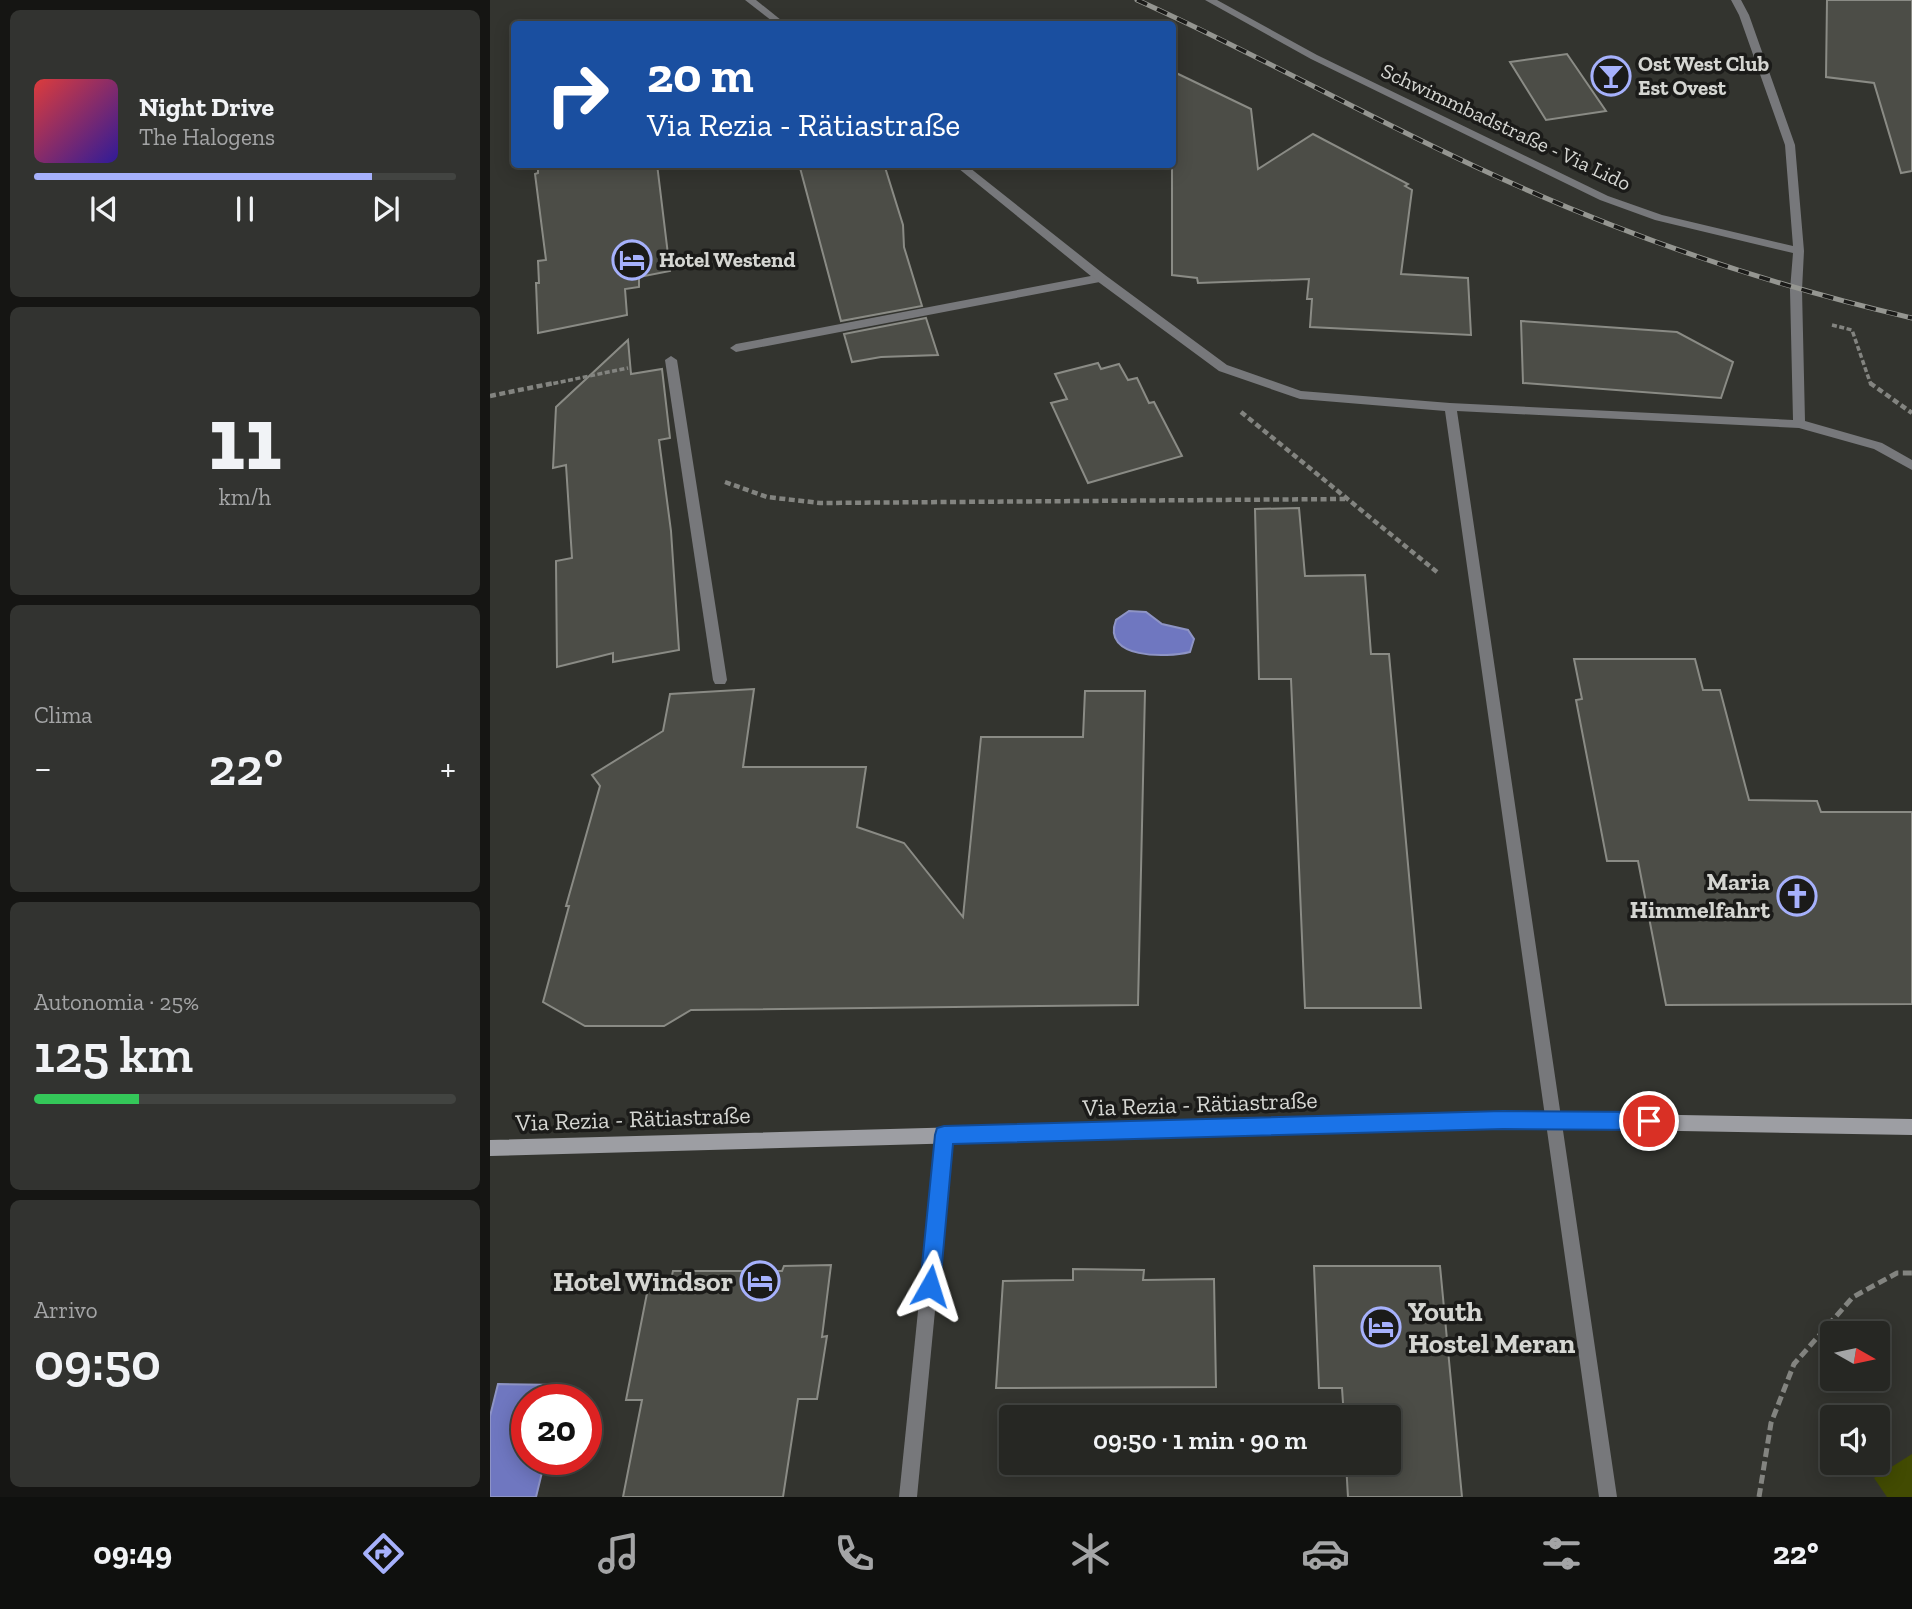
<!DOCTYPE html>
<html lang="it">
<meta charset="utf-8">
<style>
body{margin:0;font-family:"Zilla Slab",serif;background:#323330;color:#f1f3f6;height:100vh;display:flex;flex-direction:column;font-size:26px;white-space:nowrap}
*{box-sizing:border-box;margin:0}
p{font-size:23px;color:#a4a5a6}
.icon{flex:none;width:38px;height:38px;fill:none;stroke:currentColor;stroke-width:2;stroke-linecap:round;stroke-linejoin:round}
.map{position:relative;flex:1;overflow:hidden}
.side{display:flex;flex-direction:column;gap:10px;padding:10px;background:#151513;width:490px}
.side>*{flex:none}
.guide{position:absolute;left:21px;top:21px;width:665px;height:147px;border-radius:7px;box-shadow:0 4px 18px #0003,0 0 0 2px #424441;background:#1a4fa0;color:#fff;overflow:hidden}
.needle{width:46px;rotate:99deg}
.fabs{position:absolute;left:1330px;top:1321px;display:grid;gap:14px}
.fabs a{display:grid;place-items:center;width:70px;height:70px;border-radius:7px;background:#262723;box-shadow:0 4px 18px #0003,0 0 0 2px #424441;font-size:35px}
.speed{position:absolute;left:21px;top:1384px;display:flex;gap:14px;font-size:35px;font-weight:700;text-align:center}
.speed>*{display:grid;place-content:center;width:91px;height:91px;border-radius:50%;background:#262723;box-shadow:0 4px 18px #0003,0 0 0 2px #424441;line-height:1}
.speed .limit{border:10px solid #d22;background:#fff;color:#111}
.pin{position:absolute;display:grid;place-items:center;width:60px;height:60px;color:#fff;margin:-30px;border:4px solid #fff;border-radius:50%;box-shadow:0 2px 7px #0007}
.me{position:absolute;width:77px;margin:-38px;rotate:6deg;stroke-linejoin:round;filter:drop-shadow(0 0 5px #0008)}
.turn{display:flex;align-items:center;gap:24px;height:147px;padding:0 21px;font-size:32px}
.turn .icon{width:91px;height:91px;stroke-width:2.5}
.turn b{display:block;font-size:49px;line-height:60px}
.big{font-size:52px;font-weight:600;line-height:1.1}
.side .widget{flex:1;display:flex;flex-direction:column;justify-content:center;gap:10px;min-width:0;padding:0 24px;border-radius:10px;background:#323330}
.side .dial{align-items:center;gap:0}
.dial b{font-size:91px;line-height:1}
.song{display:flex;align-items:center;gap:21px}
.cover{width:84px;height:84px;border-radius:10px;background:linear-gradient(135deg,hsl(0 70% 55%),hsl(250 70% 35%))}
.played{height:7px;border-radius:4px;background:linear-gradient(90deg,#a6b1fc 80%,#424441 80%)}
.keys{display:flex;justify-content:space-around;direction:ltr}
.heat{display:flex;justify-content:space-between;align-items:center;font-size:38px;direction:ltr}
.charge{height:10px;border-radius:5px;background:linear-gradient(90deg,#34c759 25%,#424441 0)}
.trip{position:absolute;left:509px;top:1405px;width:402px;height:70px;border-radius:7px;background:#262723;box-shadow:0 4px 18px #0003,0 0 0 2px #424441;font-weight:600;line-height:70px;text-align:center}
.menu{display:flex;height:112px;justify-content:space-around;align-items:center;background:#0f100e;color:#a4a5a6}
.menu .icon{width:49px;height:49px}
.menu .on{color:#a6b1fc}
.menu b{font-size:32px;color:#f1f3f6}
main{display:flex;flex:1;min-height:0}
.map>svg:first-child{display:block}
.green{fill:#424b02}
.water{fill:#6f77c0;stroke:#8e94c5;stroke-width:2}
.building{fill:#4c4d47;stroke:#8a8b85;stroke-width:2}
.lines{fill:none;stroke-linecap:round;stroke-linejoin:round}
.path-far2{stroke:#838480;stroke-width:3.5;stroke-dasharray:5 2.5;stroke-linecap:butt}
.path-far1{stroke:#838480;stroke-width:4.5;stroke-dasharray:6 3.5;stroke-linecap:butt}
.path{stroke:#838480;stroke-width:5;stroke-dasharray:9 4.5;stroke-linecap:butt}
.lane{fill:#77787b;fill-rule:evenodd}
.street{fill:#77787b;fill-rule:evenodd}
.secondary{fill:#9d9ea3;fill-rule:evenodd}
.rail-casing{stroke:#959691;stroke-width:5}
.rail{stroke:#1b1b19;stroke-width:3.5;stroke-dasharray:11;stroke-linecap:butt}
.route{fill:#1a73e8;stroke:#114b97;stroke-width:2}
.labels{text-anchor:middle;stroke-width:7;stroke-linejoin:round;paint-order:stroke}
.far-poi-label{font-size:21px;font-weight:bold;fill:#d5d6d2;stroke:#1b1b19;text-anchor:start}
.far-street-label{font-size:21px;fill:#d5d6d2;stroke:#1b1b19}
.poi-label{font-size:24px;font-weight:bold;fill:#d5d6d2;stroke:#1b1b19;text-anchor:end}
.street-label{font-size:24px;fill:#d5d6d2;stroke:#1b1b19}
.near-poi-label{font-size:28px;font-weight:bold;fill:#d5d6d2;stroke:#1b1b19;text-anchor:end}
</style>
<main>
<section class="side">
<div class="widget">
<div class="song"><i class="cover"></i><div><b>Night Drive</b><p>The Halogens</p></div></div>
<div class="played"></div>
<div class="keys"><svg class="icon" aria-label="previous" viewBox="0 0 24 24"><path d="M18 5L8 12l10 7zM5 5v14"/></svg><svg class="icon" aria-label="pause" viewBox="0 0 24 24"><path d="M8 5v14M16 5v14"/></svg><svg class="icon" aria-label="next" viewBox="0 0 24 24"><path d="M6 5l10 7-10 7zM19 5v14"/></svg></div>
</div>
<div class="widget dial"><b>11</b><p>km/h</p></div>
<div class="widget"><p>Clima</p>
<div class="heat"><a>−</a><b class="big">22°</b><a>+</a></div>
</div>
<div class="widget"><p>Autonomia · 25%</p><b class="big">125 km</b><div class="charge"></div></div>
<div class="widget"><p>Arrivo</p><b class="big">09:50</b></div>
</section>
<div class="map">
<svg width="1422" height="1497" viewBox="0 0 1422 1497">
<rect width="100%" height="100%" fill="#33342f"/>
<!-- green -->
<path class="green" d="M1422 1454V1497H1397L1384 1478Z"/>
<!-- water -->
<g class="water">
<path d="M639 611 656 612 672 624 698 630 704 639 700 652C677 658 611 659 626 620Z"/>
<path d="M8 1384 72 1385 69 1400H37V1460H55L46 1497H0V1416Z"/>
</g>
<!-- building -->
<g class="building">
<path d="M1337 0H1422V171L1411 173 1384 83 1336 77Z"/>
<path d="M1077 54 1116 111 1056 120 1020 62Z"/>
<path d="M682 71 761 109 768 169 823 134 918 184 915 186 922 190 911 274 978 278 981 335 820 327 822 299H817L819 279 708 283 707 278 682 275Z"/>
<path d="M48 164H167L180 271 149 277V287L135 289 137 315 48 333 46 283H49L48 261 56 260 45 174 48 173Z"/>
<path d="M309 164H394L413 225 414 247 432 306 351 321Z"/>
<path d="M436 318 448 355 391 357 362 362 354 334Z"/>
<path d="M1031 321 1187 332 1243 362 1231 398 1033 383Z"/>
<path d="M138 340 141 374 172 369 180 438 169 440 181 531 189 650 123 662V653L67 667 66 561 82 558 76 465 63 468 66 407Z"/>
<path d="M608 363 611 369 629 364 638 380 647 378 659 403 664 402 692 456 598 483 561 403 577 399 565 374Z"/>
<path d="M809 508 815 576 875 575 881 654H899L931 1008H815L801 679H769L765 509Z"/>
<path d="M1084 659H1205L1213 690H1230L1259 800 1327 801 1331 812H1422V1004L1176 1005 1148 861H1117L1086 700 1092 699Z"/>
<path d="M264 689 253 767H376L367 827 414 843 473 917 491 737H593L595 691H655L648 1005 201 1010 174 1026H95L53 1002 79 906H76L110 786 102 775 173 731 180 694Z"/>
<path d="M341 1265 332 1337 337 1336 327 1399H308L293 1497H133L152 1400H136L159 1283H180L183 1271H292L294 1266Z"/>
<path d="M824 1266H950L972 1497H858L856 1463H900V1418H854L852 1388H829Z"/>
<path d="M583 1269 654 1270 653 1280 724 1279 726 1387 506 1388 513 1281 583 1280Z"/>
</g>
<g class="lines">
<!-- path-far2 -->
<g class="path-far2">
<path d="M1342 325 1362 330 1381 385"/>
<path d="M56 385 138 368"/>
</g>
<!-- path-far1 -->
<g class="path-far1">
<path d="M1380 383 1422 413"/>
<path d="M0 396 64 383"/>
<path d="M751 412 947 572"/>
<path d="M235 482 277 497 330 503 855 499"/>
</g>
<!-- path -->
<path class="path" d="M1269 1497 1281 1423 1304 1364 1363 1297 1407 1273H1422"/>
<!-- lane -->
<g class="lane">
<path d="M611 274 615 275V281L246 352 240 348 246 344Z"/>
<path d="M181 356 187 360 237 680 235 684H225L223 680 175 360Z"/>
<path d="M454 1127 460 1129 462 1135 427 1497H409L446 1135 448 1129Z"/>
</g>
<!-- street -->
<g class="street">
<path d="M255 0H266L296 24H286Z"/>
<path d="M715 0H727L827 55 1118 196 1172 215 1303 246 1295 145 1249 15 1241 0H1251L1259 15 1305 145 1314 251 1312 290 1315 421 1392 443 1422 460V470L1384 449 1309 428 967 411 1127 1497H1109L955 411 810 399 729 371 607 281 463 164H475L615 275 737 365 811 391 960 403 1303 420 1300 290 1303 253 1165 220 1110 200 821 59Z"/>
</g>
<!-- secondary -->
<path class="secondary" d="M1013 1112 1422 1119V1135L1013 1128 0 1156V1140Z"/>
<!-- rail casing -->
<g class="rail-casing">
<path id="rail" d="M647 0C761 51 870 113 984 166 1125 232 1270 283 1422 318"/>
</g>
<!-- rail -->
<use href="#rail" class="rail"/>
</g>
<!-- route -->
<path class="route" d="M1013 1111 1159 1112 1166 1115 1168 1121 1166 1128 1159 1130 1013 1129 463 1144 450 1286 447 1293 440 1296 433 1293 430 1286 445 1135 447 1128 454 1126Z"/>
<!-- icons -->
<defs>
<g id="bar-ring" transform="scale(2.0125)"><circle r="9.5" fill="#1b1b19" stroke="#a6b1fc" stroke-width="1.5"/><path d="M-6-5H6L.8 .8V4.5H3.5V6h-7V4.5H-.8V.8Z" fill="#a6b1fc"/></g>
<g id="hotel-ring" transform="scale(2.0125)"><circle r="9.5" fill="#1b1b19" stroke="#a6b1fc" stroke-width="1.5"/><path d="M-6-4.5h1.5V1H6V5H4.5V3h-9V5H-6ZM-4 0a1.8 1.8 0 1 1 3.6 0ZM.5 0V-2.5h3Q6-2.5 6 0Z" fill="#a6b1fc"/></g>
<g id="church-ring" transform="scale(2.0125)"><circle r="9.5" fill="#1b1b19" stroke="#a6b1fc" stroke-width="1.5"/><path d="M-1.2-6h2.4v3.5h3.3v2.4h-3.3V6h-2.4V-.1h-3.3v-2.4h3.3Z" fill="#a6b1fc"/></g>
</defs>
<g fill-rule="evenodd">
<use href="#bar-ring" x="1121" y="76"/>
<use href="#hotel-ring" x="142" y="260"/>
<use href="#church-ring" x="1307" y="896"/>
<use href="#hotel-ring" x="270" y="1281"/>
<use href="#hotel-ring" x="891" y="1327"/>
</g>
<g class="labels">
<!-- far-poi labels -->
<g class="far-poi-label">
<text x="1148" y="71">Ost West Club<tspan x="1148" dy="24">Est Ovest</tspan></text>
<text x="169" y="267">Hotel Westend</text>
</g>
<!-- far-street labels -->
<g class="far-street-label">
<text transform="translate(1016 127) rotate(25)" y="7">Schwimmbadstraße - Via Lido</text>
</g>
<!-- poi labels -->
<g class="poi-label">
<text x="1280" y="890">Maria<tspan x="1280" dy="28">Himmelfahrt</tspan></text>
</g>
<!-- street labels -->
<g class="street-label">
<text transform="translate(710 1104) rotate(-2)" y="8">Via Rezia - Rätiastraße</text>
<text transform="translate(143 1119) rotate(-2)" y="8">Via Rezia - Rätiastraße</text>
</g>
<!-- near-poi labels -->
<g class="near-poi-label">
<text x="243" y="1291">Hotel Windsor</text>
<text x="918" y="1321" text-anchor="start">Youth<tspan x="918" dy="32">Hostel Meran</tspan></text>
</g>
</g>
</svg>
<div class="fabs">
<a><svg class="needle" viewBox="-14 -14 28 28"><path d="M0-13l5 13h-10z" fill="#e53935"/><path d="M0 13l5-13h-10z" fill="#a4a5a6"/></svg></a>
<a><svg class="icon" aria-label="sound" viewBox="0 0 24 24"><path d="M4 9h4l5-4v14l-5-4H4zM17 9q2 3 0 6"/></svg></a>
</div>
<div class="speed"><div class="limit">20</div></div>
<div class="pin" style="left:1159px;top:1121px;background:#d93025"><svg class="icon" aria-label="arrive" viewBox="0 0 24 24"><path d="M6 21V4h12l-3 4 3 4H6"/></svg></div>
<svg class="me" style="left:440px;top:1286px" viewBox="-20 -20 40 40"><path d="M0-17L14 15 0 8-14 15z" fill="#1a73e8" stroke="#fff" stroke-width="4"/></svg>
<div class="trip">09:50 · 1 min · 90 m</div>
<div class="guide">
<div class="turn"><svg class="icon" aria-label="right" viewBox="0 0 24 24"><path d="M7 20v-9h11M14 6l5 5-5 5"/></svg><div><b>20 m</b>Via Rezia - Rätiastraße</div></div>
</div>
</div>
</main>
<nav class="menu">
<b>09:49</b>
<svg class="icon on" aria-label="directions" viewBox="0 0 24 24"><path d="M12 3l9 9-9 9-9-9zM9 14v-3h6M13 9l2 2-2 2"/></svg>
<svg class="icon" aria-label="music" viewBox="0 0 24 24"><path d="M9 18V5l10-2v13"/><circle cx="6" cy="18" r="3"/><circle cx="16" cy="16" r="3"/></svg>
<svg class="icon" aria-label="phone" viewBox="0 0 24 24"><path d="M5 4h4l2 5-3 2q2 4 5 5l2-3 5 2v4C11 20 4 13 5 4z"/></svg>
<svg class="icon" aria-label="climate" viewBox="0 0 24 24"><path d="M12 3v18M4 7l16 10M4 17L20 7"/></svg>
<svg class="icon" aria-label="car" viewBox="0 0 24 24"><path d="M5 17H2v-5l4-1 3-4h7l3 4 3 1v5h-3M9 17h6M6 11h13"/><circle cx="7" cy="17" r="2"/><circle cx="17" cy="17" r="2"/></svg>
<svg class="icon" aria-label="filters" viewBox="0 0 24 24"><path d="M4 7h16M4 17h16"/><circle cx="9" cy="7" r="2"/><circle cx="15" cy="17" r="2"/></svg>
<b>22°</b>
</nav>
